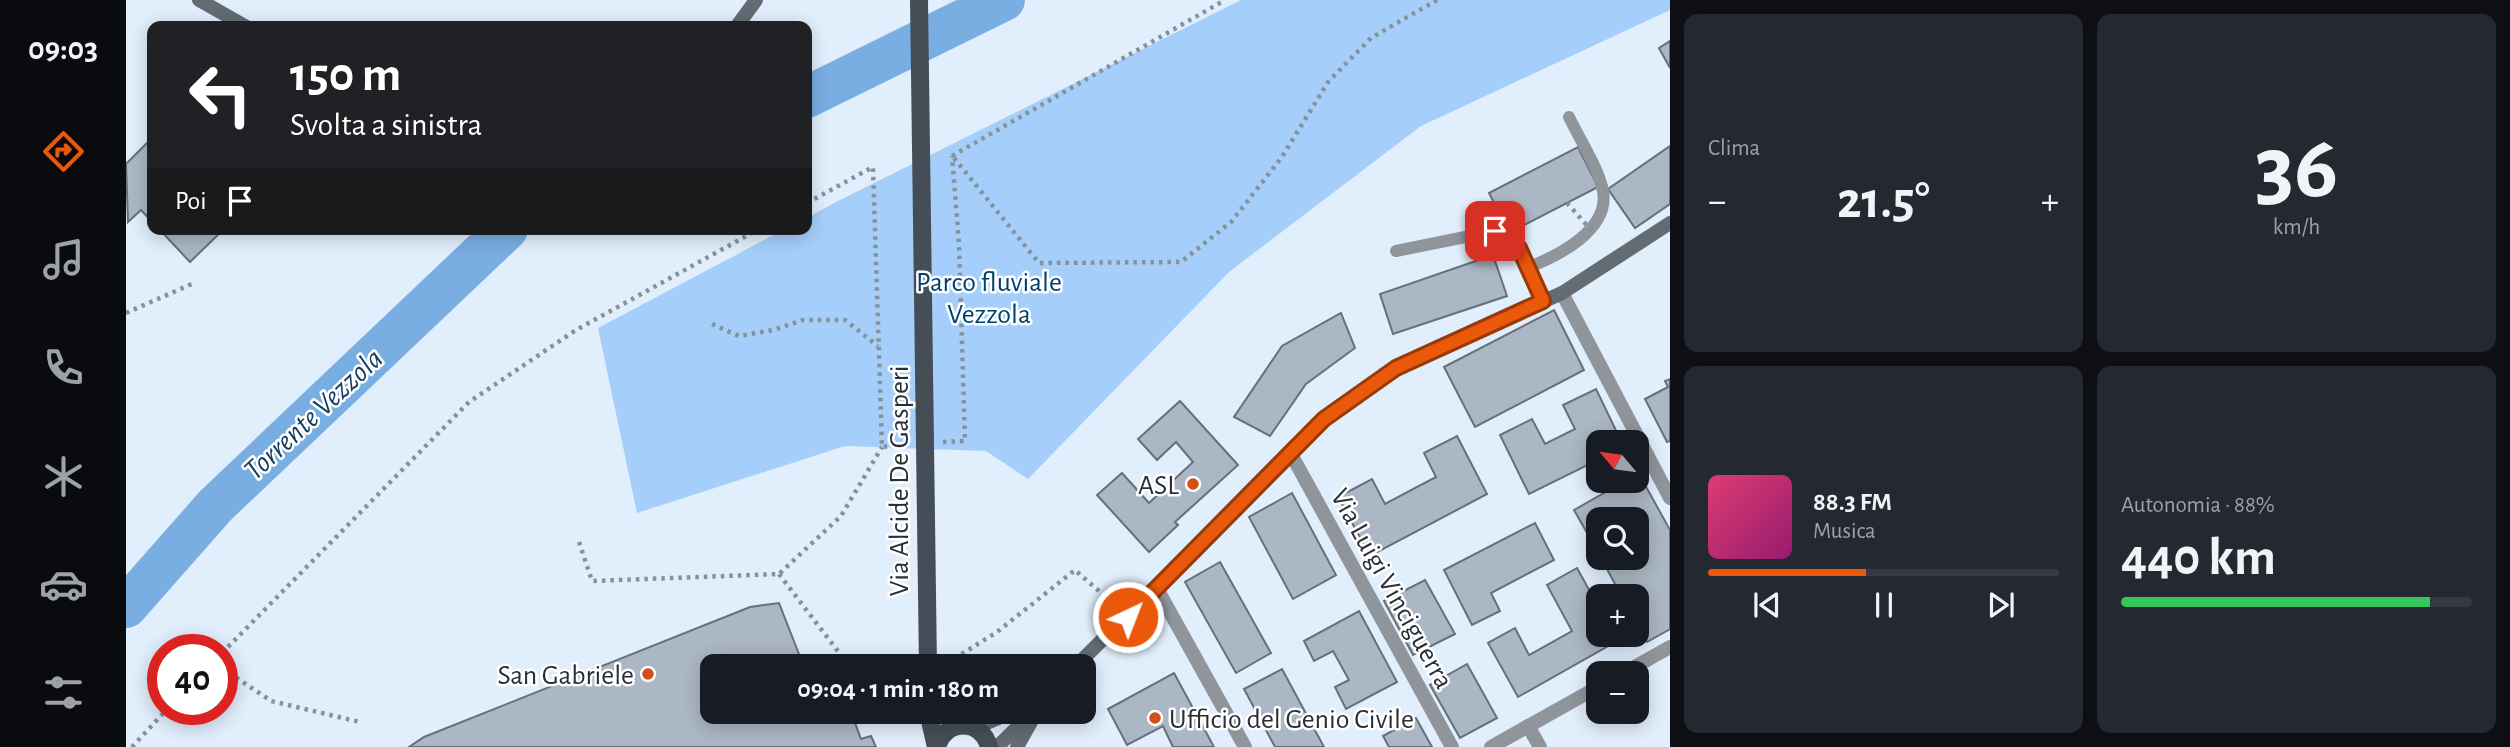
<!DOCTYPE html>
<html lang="it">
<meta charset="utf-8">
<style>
body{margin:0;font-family:"Alegreya Sans",sans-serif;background:#242831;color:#f1f3f6;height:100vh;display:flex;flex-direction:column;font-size:26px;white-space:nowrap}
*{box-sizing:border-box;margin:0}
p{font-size:23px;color:#9ea1a6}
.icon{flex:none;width:38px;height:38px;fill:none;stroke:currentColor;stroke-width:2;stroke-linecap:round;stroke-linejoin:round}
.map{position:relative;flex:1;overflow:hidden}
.panel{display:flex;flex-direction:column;gap:14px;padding:14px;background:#0d0f14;width:840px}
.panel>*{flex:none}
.banner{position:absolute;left:21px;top:21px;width:665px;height:214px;border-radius:14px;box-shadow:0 4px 18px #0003;background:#202124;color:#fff;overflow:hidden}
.needle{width:46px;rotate:299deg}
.controls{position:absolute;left:1460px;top:430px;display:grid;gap:14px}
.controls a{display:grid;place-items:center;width:63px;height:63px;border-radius:14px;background:#171b24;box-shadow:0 4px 18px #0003;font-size:35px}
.speed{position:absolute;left:21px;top:634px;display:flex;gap:14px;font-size:35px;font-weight:700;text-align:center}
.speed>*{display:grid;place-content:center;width:91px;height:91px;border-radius:50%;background:#171b24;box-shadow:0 4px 18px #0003;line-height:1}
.speed .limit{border:10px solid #d22;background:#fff;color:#111}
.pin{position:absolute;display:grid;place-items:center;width:60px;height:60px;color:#fff;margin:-30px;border-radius:14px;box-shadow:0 4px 10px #0006}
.me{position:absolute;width:77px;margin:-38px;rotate:43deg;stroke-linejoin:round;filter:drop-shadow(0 0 5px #0008)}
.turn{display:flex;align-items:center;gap:24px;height:147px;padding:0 28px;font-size:32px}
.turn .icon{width:91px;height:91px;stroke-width:2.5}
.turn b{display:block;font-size:49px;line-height:60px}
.then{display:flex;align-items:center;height:66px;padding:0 28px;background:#0003;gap:14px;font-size:26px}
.big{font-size:52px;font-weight:700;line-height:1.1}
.panel .widget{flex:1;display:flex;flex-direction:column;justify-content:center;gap:10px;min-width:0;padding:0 24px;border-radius:14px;background:#242831}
.panel .dial{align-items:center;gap:0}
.dial b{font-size:91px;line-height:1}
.song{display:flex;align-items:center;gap:21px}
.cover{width:84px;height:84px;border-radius:10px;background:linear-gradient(135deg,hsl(340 70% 55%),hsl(320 70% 35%))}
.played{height:7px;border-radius:4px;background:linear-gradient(90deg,#ea580c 45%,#363941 45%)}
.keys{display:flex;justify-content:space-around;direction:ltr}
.heat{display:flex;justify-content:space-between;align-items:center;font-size:38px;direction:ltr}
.charge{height:10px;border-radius:5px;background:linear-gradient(90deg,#34c759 88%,#363941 0)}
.panel .tiles{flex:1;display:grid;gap:14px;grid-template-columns:repeat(2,1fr)}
.trip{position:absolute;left:574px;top:654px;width:396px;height:70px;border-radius:14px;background:#171b24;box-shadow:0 4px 18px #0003;font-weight:700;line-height:70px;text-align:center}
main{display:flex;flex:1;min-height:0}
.menu{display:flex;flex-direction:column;width:126px;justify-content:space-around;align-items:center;background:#090b0e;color:#9ea1a6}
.menu .icon{width:49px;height:49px}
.menu .selected{color:#ea580c}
.menu b{font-size:32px;color:#f1f3f6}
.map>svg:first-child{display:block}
.green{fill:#a5cffa}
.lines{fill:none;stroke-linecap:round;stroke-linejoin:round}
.river{stroke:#79aee2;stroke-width:42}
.building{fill:#abb7c4;stroke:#65707c;stroke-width:2}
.path{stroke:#87919a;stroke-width:4.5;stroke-dasharray:3.5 5;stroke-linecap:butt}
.lane{stroke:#8f959a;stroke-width:12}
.street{stroke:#8f959a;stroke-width:14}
.secondary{stroke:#636b73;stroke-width:14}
.primary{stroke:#454e57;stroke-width:18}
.path-bridge{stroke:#87919a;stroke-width:4.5;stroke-dasharray:3.5 5;stroke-linecap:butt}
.primary-bridge{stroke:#454e57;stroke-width:18}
.route-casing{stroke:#983908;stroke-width:18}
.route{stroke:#ea580c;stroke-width:12}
.poi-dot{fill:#d44e19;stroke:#fff;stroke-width:2.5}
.labels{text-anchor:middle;stroke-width:5;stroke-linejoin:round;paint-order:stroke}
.park-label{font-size:28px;fill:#00406f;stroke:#fff}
.street-label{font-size:28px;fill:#2a2f34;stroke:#fff}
.poi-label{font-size:28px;fill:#2a2f34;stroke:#fff;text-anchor:end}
.water-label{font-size:30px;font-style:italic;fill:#153c5f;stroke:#fff}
</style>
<main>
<nav class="menu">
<b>09:03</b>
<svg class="icon selected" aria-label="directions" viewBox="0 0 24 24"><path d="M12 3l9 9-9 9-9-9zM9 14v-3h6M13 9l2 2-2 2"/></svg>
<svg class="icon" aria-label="music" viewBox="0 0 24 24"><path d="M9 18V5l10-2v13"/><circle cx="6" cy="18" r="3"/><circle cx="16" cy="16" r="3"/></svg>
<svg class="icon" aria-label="phone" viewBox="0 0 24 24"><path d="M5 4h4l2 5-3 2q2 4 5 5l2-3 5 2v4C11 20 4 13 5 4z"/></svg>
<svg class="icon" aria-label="climate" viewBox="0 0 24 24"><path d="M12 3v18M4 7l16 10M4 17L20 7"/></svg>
<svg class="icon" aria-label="car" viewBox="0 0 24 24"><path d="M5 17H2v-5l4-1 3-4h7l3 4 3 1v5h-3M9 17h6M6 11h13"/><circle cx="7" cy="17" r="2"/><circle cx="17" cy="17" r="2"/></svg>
<svg class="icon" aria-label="filters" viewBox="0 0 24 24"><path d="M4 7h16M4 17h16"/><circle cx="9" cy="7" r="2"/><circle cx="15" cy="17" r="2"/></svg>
</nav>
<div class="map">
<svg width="1544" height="747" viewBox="0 0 1544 747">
<rect width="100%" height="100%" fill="#e1eefc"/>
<!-- green -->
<path class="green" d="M1115 0H1544V10L1295 126 1103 272 902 479 860 451 719 446 511 513 472 328 659 229H681V218L708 203Z"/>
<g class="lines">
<!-- river -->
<g class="river">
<path d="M681 97 878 0"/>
<path d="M0 607 89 506 381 229"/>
</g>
</g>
<!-- building -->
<g class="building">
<path d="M1544 41V68L1533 48Z"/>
<path d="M26 138V222L15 210 2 222 0 164Z"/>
<path d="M1544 146V204L1509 228 1482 189Z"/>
<path d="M1452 147 1472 187 1383 233 1363 193Z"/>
<path d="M33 229H98L64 262Z"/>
<path d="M1367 255 1381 296 1267 334 1254 294Z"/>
<path d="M1428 310 1458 370 1349 427 1318 367Z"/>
<path d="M1215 313 1229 348 1180 384 1144 436 1108 417 1156 346Z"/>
<path d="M1544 379V441L1541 442 1519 399 1542 387 1539 381Z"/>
<path d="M1470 389 1496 443H1472V460L1403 494 1374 435 1406 419 1419 444 1449 429 1437 405Z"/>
<path d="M1054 401 1112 465 1049 522 1052 525 1023 552 971 495 996 473 1023 503 1067 462 1050 442 1031 460 1012 439Z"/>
<path d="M1331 436 1361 494 1244 556 1212 497 1246 479 1259 504 1310 477 1298 453Z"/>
<path d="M1513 474 1544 530V629L1521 642 1510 622V597H1496L1475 558H1510V520H1472V552L1448 510 1499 481H1510Z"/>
<path d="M1166 493 1210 575 1167 599 1123 517Z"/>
<path d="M1409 523 1428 560 1365 593 1374 611 1346 625 1318 570Z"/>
<path d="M1094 562 1145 653 1110 673 1059 582Z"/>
<path d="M1451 568 1472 606V635H1488L1491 641 1392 697 1362 643 1389 628 1403 655 1446 631 1421 585Z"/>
<path d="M1299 580 1329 634 1287 655 1258 601Z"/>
<path d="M653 603 678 667H586V712H725L735 739 745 736 750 747H283L298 737 624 607Z"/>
<path d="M1233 611 1271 682 1220 709 1209 687 1223 680 1207 651 1188 661 1178 641Z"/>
<path d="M1341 664 1371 718 1334 738 1304 685Z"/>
<path d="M1156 669 1198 747H1149L1118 689Z"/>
<path d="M1048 673 1088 747H1047L1037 726 1001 745 982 709Z"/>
<path d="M1290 718 1306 747H1263L1257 736Z"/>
</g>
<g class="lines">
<!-- path -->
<g class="path">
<path d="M826 156 1099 0"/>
<path d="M828 158 913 263 1055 262 1105 222 1156 157 1202 82 1245 38 1311 0"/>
<path d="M681 203 747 167 756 447 780 445"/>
<path d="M0 313 68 283"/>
<path d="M586 324 613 336 647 330 677 320H719L752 346"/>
<path d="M817 442 839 441 833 243 826 156"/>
<path d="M453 542 466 581 653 574 715 516 756 447"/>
<path d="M653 574 724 667"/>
<path d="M96 653 343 402 450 330 633 229"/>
<path d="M821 663 871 632 949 570 989 605"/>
<path d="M96 668 145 701 234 722"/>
<path d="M726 717 737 712"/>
<path d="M6 747 41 709"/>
</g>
<!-- lane -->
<g class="lane">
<path d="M1270 251 1369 231 1393 248 1417 301"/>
<path d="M1403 267C1432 256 1484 230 1477 191 1473 169 1453 138 1443 117"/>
</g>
<!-- street -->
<g class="street">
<path d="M1436 293 1544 498"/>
<path d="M1165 454 1326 747"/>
<path d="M1030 587 1119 747"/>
<path d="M1496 674 1544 647"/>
<path d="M1402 726 1414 747"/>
<path d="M1365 747 1472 687"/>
</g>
<!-- secondary -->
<g class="secondary">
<path d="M73 0 119 26"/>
<path d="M611 26 630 0"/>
<path d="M949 667 1198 419 1270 368 1436 293 1544 223"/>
<path d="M849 728 886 712"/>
<path d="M871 747 907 712"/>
<path d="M891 747 906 720"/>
</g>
<!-- primary -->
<g class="primary">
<path d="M802 712 810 747"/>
<path d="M811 747C818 719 856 718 863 747"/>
</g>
<!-- path-bridge -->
<path class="path-bridge" d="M1441 203 1466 231"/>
<!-- primary-bridge -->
<path class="primary-bridge" d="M793 0 802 667"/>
</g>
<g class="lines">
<!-- route casing -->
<g class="route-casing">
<path id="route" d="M1002 617 1198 419 1270 368 1417 301 1393 248 1369 231"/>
</g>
<!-- route -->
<use href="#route" class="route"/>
</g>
<!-- markers -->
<g class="poi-dot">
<circle cx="1067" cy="484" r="7"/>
<circle cx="522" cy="674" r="7"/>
<circle cx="1029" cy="718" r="7"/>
</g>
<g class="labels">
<!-- park labels -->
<g class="park-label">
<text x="863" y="291">Parco fluviale<tspan x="863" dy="32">Vezzola</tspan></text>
</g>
<!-- street labels -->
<g class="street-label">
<text transform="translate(772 481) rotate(-90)" y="10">Via Alcide De Gasperi</text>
<text transform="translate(1267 588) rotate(61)" y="10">Via Luigi Vinciguerra</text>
</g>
<!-- poi labels -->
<g class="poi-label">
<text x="1053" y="494">ASL</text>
<text x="508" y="684">San Gabriele</text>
<text x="1043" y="728" text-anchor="start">Ufficio del Genio Civile</text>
</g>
<!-- water labels -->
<g class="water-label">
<text transform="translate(187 414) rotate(-43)" y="10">Torrente Vezzola</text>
</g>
</g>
</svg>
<div class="controls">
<a><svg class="needle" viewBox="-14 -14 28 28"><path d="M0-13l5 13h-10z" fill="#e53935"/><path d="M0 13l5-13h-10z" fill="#9ea1a6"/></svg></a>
<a><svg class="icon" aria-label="search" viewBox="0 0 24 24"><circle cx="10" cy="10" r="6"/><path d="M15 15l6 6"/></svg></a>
<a>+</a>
<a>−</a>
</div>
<div class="speed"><div class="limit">40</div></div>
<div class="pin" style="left:1369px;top:231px;background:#d93025"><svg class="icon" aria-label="arrive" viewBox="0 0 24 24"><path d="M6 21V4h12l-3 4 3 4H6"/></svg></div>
<svg class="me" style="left:1002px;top:617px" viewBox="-20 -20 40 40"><circle r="17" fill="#ea580c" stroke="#fff" stroke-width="3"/><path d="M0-11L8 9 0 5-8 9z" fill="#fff"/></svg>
<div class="trip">09:04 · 1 min · 180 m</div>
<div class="banner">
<div class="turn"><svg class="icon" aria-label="left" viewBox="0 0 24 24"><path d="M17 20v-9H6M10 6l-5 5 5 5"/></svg><div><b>150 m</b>Svolta a sinistra</div></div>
<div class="then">Poi<svg class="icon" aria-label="arrive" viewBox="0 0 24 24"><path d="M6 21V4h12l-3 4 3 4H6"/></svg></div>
</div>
</div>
<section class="panel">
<div class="tiles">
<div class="widget"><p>Clima</p>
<div class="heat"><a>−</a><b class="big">21.5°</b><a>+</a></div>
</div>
<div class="widget dial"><b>36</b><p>km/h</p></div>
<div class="widget">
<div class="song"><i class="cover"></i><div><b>88.3 FM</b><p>Musica</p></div></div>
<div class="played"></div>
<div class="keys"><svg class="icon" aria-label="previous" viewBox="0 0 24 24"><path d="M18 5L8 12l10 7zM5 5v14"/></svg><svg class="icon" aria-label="pause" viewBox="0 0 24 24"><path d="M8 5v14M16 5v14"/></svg><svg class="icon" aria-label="next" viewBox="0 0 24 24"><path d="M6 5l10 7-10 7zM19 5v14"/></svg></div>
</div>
<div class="widget"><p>Autonomia · 88%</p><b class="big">440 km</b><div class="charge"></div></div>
</div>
</section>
</main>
